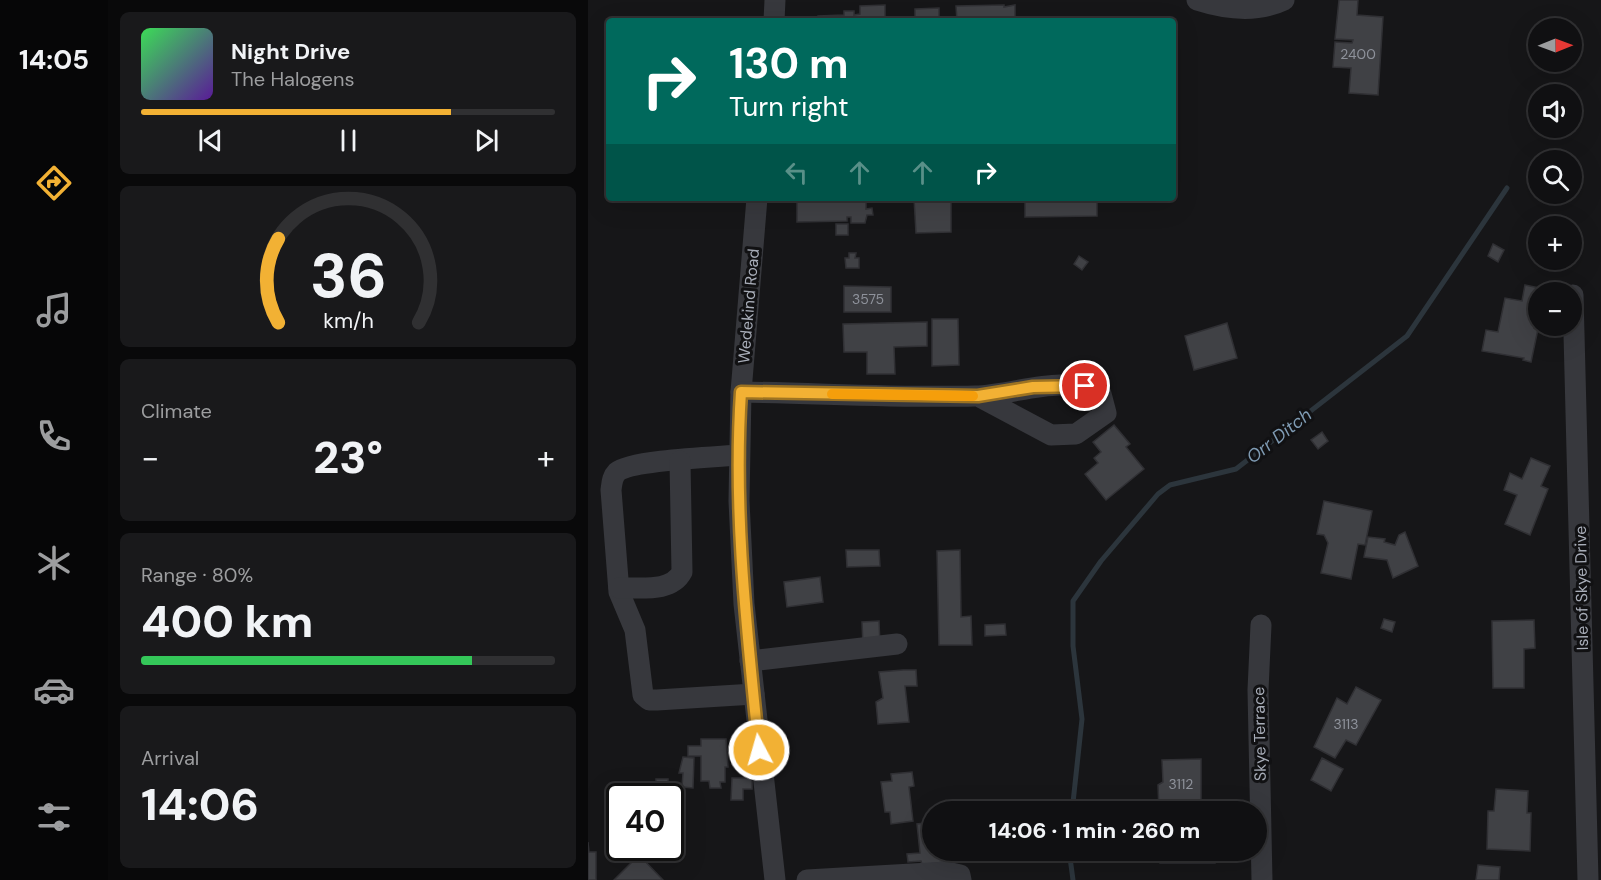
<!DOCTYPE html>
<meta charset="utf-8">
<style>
body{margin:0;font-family:"DM Sans",sans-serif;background:#19191b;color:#f1f3f6;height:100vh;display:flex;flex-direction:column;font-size:22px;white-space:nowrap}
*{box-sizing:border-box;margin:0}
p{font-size:20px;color:#9c9d9f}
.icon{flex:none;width:33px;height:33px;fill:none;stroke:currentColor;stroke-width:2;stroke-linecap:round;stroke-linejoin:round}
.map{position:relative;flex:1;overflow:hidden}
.side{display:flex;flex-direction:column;gap:12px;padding:12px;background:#09090a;width:480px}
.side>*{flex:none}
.top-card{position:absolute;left:18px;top:18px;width:570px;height:183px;border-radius:6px;box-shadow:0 6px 24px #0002,0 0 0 2px #303032;background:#00695c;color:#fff;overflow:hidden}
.needle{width:39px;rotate:89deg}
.controls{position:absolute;left:940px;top:18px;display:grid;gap:12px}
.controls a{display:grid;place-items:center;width:54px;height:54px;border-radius:50%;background:#101012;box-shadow:0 6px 24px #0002,0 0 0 2px #303032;font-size:30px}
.speed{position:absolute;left:18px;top:783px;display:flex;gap:12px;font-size:30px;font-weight:700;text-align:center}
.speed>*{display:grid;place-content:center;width:78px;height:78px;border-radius:50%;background:#101012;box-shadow:0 6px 24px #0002,0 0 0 2px #303032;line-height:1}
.speed .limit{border:3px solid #111;border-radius:9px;background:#fff;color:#111}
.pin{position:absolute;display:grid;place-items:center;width:51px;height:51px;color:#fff;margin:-26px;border:3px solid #fff;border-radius:50%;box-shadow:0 2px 6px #0007}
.me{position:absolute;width:66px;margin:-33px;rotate:354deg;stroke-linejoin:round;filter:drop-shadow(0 0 4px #0008)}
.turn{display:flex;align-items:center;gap:21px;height:126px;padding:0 24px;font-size:27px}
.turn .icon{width:78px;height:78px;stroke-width:2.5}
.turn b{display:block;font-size:42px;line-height:51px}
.lanes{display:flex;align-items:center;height:57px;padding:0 24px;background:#0003;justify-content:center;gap:30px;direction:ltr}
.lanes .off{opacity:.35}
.big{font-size:45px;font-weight:800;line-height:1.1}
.side .card{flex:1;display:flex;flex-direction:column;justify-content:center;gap:9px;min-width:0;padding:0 21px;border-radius:9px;background:#19191b}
.side .dial{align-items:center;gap:0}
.dial svg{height:156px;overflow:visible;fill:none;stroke:#303032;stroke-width:7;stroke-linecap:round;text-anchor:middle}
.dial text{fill:#f1f3f6;stroke:none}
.song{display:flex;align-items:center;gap:18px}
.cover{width:72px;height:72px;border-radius:9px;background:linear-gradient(135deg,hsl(130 70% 55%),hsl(270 70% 35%))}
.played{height:6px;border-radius:3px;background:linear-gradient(90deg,#f2b134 75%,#303032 75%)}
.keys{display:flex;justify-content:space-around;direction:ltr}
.heat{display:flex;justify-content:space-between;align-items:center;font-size:33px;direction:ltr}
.charge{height:9px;border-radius:4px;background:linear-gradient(90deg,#34c759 80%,#303032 0)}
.trip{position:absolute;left:334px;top:801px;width:345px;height:60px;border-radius:30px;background:#101012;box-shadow:0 6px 24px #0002,0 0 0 2px #303032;font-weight:800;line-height:60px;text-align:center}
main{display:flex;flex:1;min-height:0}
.dock{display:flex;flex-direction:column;width:108px;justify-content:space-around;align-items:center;background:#060607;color:#9c9d9f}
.dock .icon{width:42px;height:42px}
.dock .current{color:#f2b134}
.dock b{font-size:27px;color:#f1f3f6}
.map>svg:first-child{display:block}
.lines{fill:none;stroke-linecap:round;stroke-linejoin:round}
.stream{stroke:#2c353c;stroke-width:5}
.building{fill:#404145;stroke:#303034;stroke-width:1.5}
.minor{stroke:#37383d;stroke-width:21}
.route-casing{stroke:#9d7322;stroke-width:15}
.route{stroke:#f2b134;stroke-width:10}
.slow{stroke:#f59e0b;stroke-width:10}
.labels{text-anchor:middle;stroke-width:6;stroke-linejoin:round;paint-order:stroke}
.number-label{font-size:14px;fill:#8e929b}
.street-label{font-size:16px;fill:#a8adb8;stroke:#111113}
.water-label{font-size:18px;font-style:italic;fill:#7f9bb3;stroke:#111113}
</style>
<main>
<nav class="dock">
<b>14:05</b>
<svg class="icon current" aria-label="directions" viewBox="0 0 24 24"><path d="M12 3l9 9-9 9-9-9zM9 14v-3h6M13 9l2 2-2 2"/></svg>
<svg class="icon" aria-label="music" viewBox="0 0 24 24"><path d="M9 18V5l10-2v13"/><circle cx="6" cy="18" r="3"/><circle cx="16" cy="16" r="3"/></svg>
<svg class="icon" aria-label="phone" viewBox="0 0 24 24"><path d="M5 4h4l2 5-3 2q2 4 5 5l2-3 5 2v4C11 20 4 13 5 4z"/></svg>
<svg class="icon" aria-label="climate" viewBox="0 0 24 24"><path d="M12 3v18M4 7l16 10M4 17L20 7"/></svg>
<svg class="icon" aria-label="car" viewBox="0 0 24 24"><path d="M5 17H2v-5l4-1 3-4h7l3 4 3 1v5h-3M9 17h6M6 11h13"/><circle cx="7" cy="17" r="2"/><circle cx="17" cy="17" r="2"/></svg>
<svg class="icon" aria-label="filters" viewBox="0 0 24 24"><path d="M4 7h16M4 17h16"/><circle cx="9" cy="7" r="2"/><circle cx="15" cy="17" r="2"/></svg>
</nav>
<section class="side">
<div class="card">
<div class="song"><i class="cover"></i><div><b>Night Drive</b><p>The Halogens</p></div></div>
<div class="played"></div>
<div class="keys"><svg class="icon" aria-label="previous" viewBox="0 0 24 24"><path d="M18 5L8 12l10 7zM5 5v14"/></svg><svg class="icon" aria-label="pause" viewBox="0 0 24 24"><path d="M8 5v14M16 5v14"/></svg><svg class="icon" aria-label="next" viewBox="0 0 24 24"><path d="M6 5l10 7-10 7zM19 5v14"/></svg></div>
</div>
<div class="card dial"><svg viewBox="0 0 100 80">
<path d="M14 69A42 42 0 1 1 86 69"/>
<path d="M14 69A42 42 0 0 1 14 26" stroke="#f2b134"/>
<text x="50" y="56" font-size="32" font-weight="700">36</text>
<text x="50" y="72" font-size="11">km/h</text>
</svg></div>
<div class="card"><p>Climate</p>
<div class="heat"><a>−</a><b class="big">23°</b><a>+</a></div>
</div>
<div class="card"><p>Range · 80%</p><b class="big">400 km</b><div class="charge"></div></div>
<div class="card"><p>Arrival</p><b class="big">14:06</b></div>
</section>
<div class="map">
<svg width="1013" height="880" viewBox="0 0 1013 880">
<rect width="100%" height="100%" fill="#161618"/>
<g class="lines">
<!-- stream -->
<g class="stream">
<path d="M484 812 494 719 485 646V601L513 561 570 494 582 485 648 469 819 336 919 188"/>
<path d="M481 850 485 880"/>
</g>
</g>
<!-- building -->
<g class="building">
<path d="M751 0H770L769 15 795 17 790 95 761 93 763 68 745 67 747 42 764 43 765 40 747 39Z"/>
<path d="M297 5V21H230V16L256 15V11H266V15L272 14V6Z"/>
<path d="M416 5V7L427 5V21H369L368 6Z"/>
<path d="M351 8V21H327V9Z"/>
<path d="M209 198H278V209L284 208 285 215H279L277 223H263V217H259V221L209 222Z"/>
<path d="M326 198H363V232L328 233Z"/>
<path d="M437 198H509V216L437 217Z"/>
<rect x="248" y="224" width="12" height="11"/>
<path d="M905 244 916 250 910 262 900 256Z"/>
<path d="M261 253H268L267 258H271V268H258L257 258H261Z"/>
<path d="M491 256 500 262 494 270 486 264Z"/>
<path d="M937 285 961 290 960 292H951V313L946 328 950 329 943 362 935 360 936 358 894 351 898 330 910 332 917 298 934 301Z"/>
<path d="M256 286 303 287V312H256Z"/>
<path d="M344 319H370L371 365 344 366Z"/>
<path d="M339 322V346L306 347 307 374H279V352H256L255 324Z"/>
<path d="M639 323 649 358 606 370 597 336Z"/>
<path d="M526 425 542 444 538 447 556 469 518 500 497 474 510 463 506 458 513 452 505 442Z"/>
<path d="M734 432 740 441 730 449 723 440Z"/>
<path d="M943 458 962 466 953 486 960 489 942 535 917 524 929 495 916 490 922 473 934 479Z"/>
<path d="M736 501 784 511 777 545 770 544 763 579 733 573 740 543 736 535 729 534Z"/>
<path d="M817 532 830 566 805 578 799 560 776 557 780 537 797 539 796 542 807 545 811 535Z"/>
<path d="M258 550H291L292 566 259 567Z"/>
<path d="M372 550 373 617 383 616 384 645H351L349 551Z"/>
<path d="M232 577 235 602 199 607 196 582Z"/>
<path d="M796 619 807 622 804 632 793 628Z"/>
<path d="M946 620 947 648 936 649V688H905L904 621Z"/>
<path d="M291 621 292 645 275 646 274 622Z"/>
<path d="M417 624 418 635 397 636V625Z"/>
<path d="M315 670H328L329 686H317L321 722 290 724 288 702 295 698 291 672Z"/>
<path d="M768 687 793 700 768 745 758 740 747 758 726 747 749 698 759 704Z"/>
<path d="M113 739H138L140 767H137V782H132L133 788H122L121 781H113V756H100V746H113Z"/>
<path d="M95 757 106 758 105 788 94 787 95 773H91Z"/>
<path d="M734 758 755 769 743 791 723 780Z"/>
<path d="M613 759V812H571L570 785 575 782 574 760Z"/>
<path d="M324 772 326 786 321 787 325 821 303 824 302 812H297L293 782 304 781 303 774Z"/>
<path d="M144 778H164V789H155V800H143Z"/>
<path d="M68 779H80V792L68 791Z"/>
<path d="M908 789 940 791 939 813H943L942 851 899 849 900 811H906Z"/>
<path d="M345 822V850H355L356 862 334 865 333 861 320 862 319 854 332 853 329 824Z"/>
<path d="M0 842 1 852H8V880H0Z"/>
<rect x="572" y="850" width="55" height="13"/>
<path d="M51 855 75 880H26Z"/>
<path d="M890 865 912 867 911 880H888Z"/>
</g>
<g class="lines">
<!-- minor -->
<g class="minor">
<path d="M609 0C637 9 669 13 696 0"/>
<path d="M186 21 187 0"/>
<path d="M169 198 153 392 151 501 156 604 187 880"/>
<path d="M985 295 1000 880"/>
<path d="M153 392C231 393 309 398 387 396 429 395 474 373 513 394L518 413 488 434 463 435 390 396"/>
<path d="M151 455C128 457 43 460 29 472 24 477 24 483 23 490L31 592 47 630 55 695 61 700H69L166 694"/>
<path d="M31 588C52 587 83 593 94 572L92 461"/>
<path d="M673 625 670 690 674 880"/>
<path d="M162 661 309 644"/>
<path d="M219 880 359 872 372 875 373 880"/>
</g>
</g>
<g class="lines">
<!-- route casing -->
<g class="route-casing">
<path id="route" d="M171 750C159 631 145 512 153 392L390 396 445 387 497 386"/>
</g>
<!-- route -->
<use href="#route" class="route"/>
<!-- slow -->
<path class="slow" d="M244 394 385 396"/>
</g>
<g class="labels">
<!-- number labels -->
<g class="number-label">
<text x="770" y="59">2400</text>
<text x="280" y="304">3575</text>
<text x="758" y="729">3113</text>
<text x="593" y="789">3112</text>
</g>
<!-- street labels -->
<g class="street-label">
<text transform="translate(160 306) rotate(-85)" y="6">Wedekind Road</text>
<text transform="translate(993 588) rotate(-91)" y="6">Isle of Skye Drive</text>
<text transform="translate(671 734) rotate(-91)" y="6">Skye Terrace</text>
</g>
<!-- water labels -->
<g class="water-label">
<text transform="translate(691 436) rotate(-38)" y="6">Orr Ditch</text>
</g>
</g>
</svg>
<div class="controls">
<a><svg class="needle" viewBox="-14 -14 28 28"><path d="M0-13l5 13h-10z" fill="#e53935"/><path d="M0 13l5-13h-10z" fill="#9c9d9f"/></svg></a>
<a><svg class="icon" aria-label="sound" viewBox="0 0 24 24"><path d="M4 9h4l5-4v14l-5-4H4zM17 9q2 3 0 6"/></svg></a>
<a><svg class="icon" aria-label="search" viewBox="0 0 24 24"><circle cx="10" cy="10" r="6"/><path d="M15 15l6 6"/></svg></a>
<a>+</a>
<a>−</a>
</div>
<div class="speed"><div class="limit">40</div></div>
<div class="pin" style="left:497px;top:386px;background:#d93025"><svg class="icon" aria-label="arrive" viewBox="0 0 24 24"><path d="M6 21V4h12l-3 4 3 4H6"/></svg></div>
<svg class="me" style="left:171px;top:750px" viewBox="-20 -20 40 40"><circle r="17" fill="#f2b134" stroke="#fff" stroke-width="3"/><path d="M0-11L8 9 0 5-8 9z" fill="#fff"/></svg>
<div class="trip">14:06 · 1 min · 260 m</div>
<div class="top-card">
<div class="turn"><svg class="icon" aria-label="right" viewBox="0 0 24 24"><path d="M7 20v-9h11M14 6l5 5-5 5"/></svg><div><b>130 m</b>Turn right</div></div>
<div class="lanes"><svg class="icon off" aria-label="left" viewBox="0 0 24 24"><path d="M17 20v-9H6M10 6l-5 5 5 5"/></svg><svg class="icon off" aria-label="ahead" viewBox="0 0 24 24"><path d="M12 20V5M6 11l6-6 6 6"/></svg><svg class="icon off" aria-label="ahead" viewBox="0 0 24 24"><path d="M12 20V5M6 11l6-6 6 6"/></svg><svg class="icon" aria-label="right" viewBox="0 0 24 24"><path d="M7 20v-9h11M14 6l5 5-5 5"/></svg></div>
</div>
</div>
</main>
